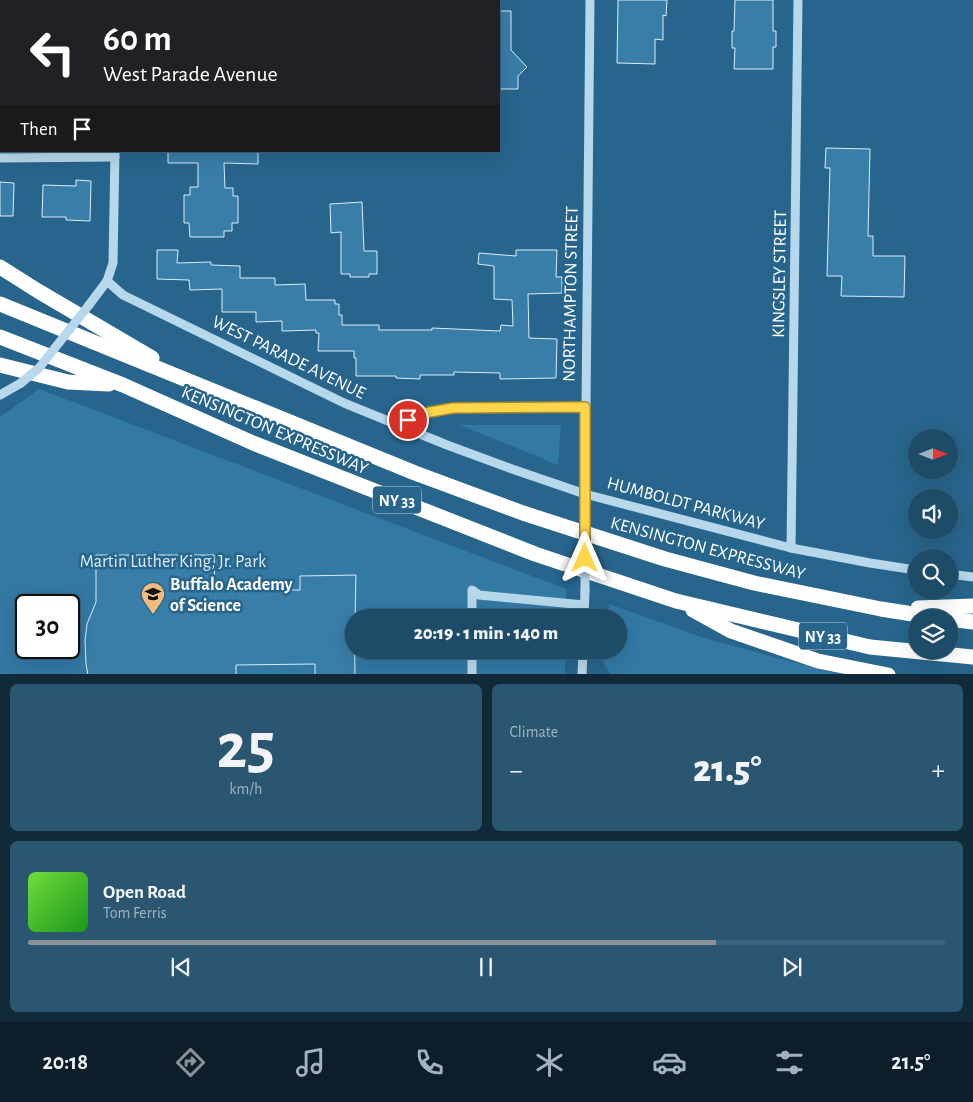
<!DOCTYPE html>
<meta charset="utf-8">
<style>
body{margin:0;font-family:"Alegreya Sans",sans-serif;background:#2a5671;color:#f1f3f6;height:100vh;display:flex;flex-direction:column;font-size:19px;white-space:nowrap}
*{box-sizing:border-box;margin:0}
p{font-size:16px;color:#a0b4c0}
.icon{flex:none;width:28px;height:28px;fill:none;stroke:currentColor;stroke-width:2;stroke-linecap:round;stroke-linejoin:round}
.map{position:relative;height:674px;overflow:hidden}
.drawer{display:flex;flex-direction:column;gap:10px;padding:10px;background:#102a3a;flex:1}
.drawer>*{flex:none}
.banner{position:absolute;left:0px;top:0px;width:500px;height:152px;box-shadow:0 5px 20px #0002,0 0 0 1px #3b637d;background:#202124;color:#fff;overflow:hidden}
.needle{width:32px;rotate:90deg}
.buttons{position:absolute;left:908px;top:429px;display:grid;gap:10px}
.buttons a{display:grid;place-items:center;width:50px;height:50px;border-radius:50%;background:#1d4c69;box-shadow:0 5px 20px #0002,0 0 0 1px #3b637d;font-size:25px}
.speed{position:absolute;left:15px;top:594px;display:flex;gap:10px;font-size:25px;font-weight:700;text-align:center}
.speed>*{display:grid;place-content:center;width:65px;height:65px;border-radius:50%;background:#1d4c69;box-shadow:0 5px 20px #0002,0 0 0 1px #3b637d;line-height:1}
.speed .limit{border:2px solid #111;border-radius:8px;background:#fff;color:#111}
.pin{position:absolute;display:grid;place-items:center;width:42px;height:42px;color:#fff;margin:-21px;border:2px solid #fff;border-radius:50%;box-shadow:0 1px 5px #0007}
.me{position:absolute;width:55px;margin:-28px;rotate:0deg;stroke-linejoin:round;filter:drop-shadow(0 0 4px #0008)}
.turn{display:flex;align-items:center;gap:18px;height:105px;padding:0 20px;font-size:22px}
.turn .icon{width:65px;height:65px;stroke-width:2.5}
.turn b{display:block;font-size:35px;line-height:42px}
.then{display:flex;align-items:center;height:48px;padding:0 20px;background:#0003;gap:10px;font-size:19px}
.big{font-size:38px;font-weight:800;line-height:1.1}
.drawer .card{flex:1;display:flex;flex-direction:column;justify-content:center;gap:8px;min-width:0;padding:0 18px;border-radius:8px;background:#2a5671}
.drawer .dial{align-items:center;gap:0}
.dial b{font-size:65px;line-height:1}
.song{display:flex;align-items:center;gap:15px}
.cover{width:60px;height:60px;border-radius:8px;background:linear-gradient(135deg,hsl(100 70% 55%),hsl(120 70% 35%))}
.played{height:5px;border-radius:2px;background:linear-gradient(90deg,#8c9099 75%,#3b637d 75%)}
.keys{display:flex;justify-content:space-around;direction:ltr}
.heat{display:flex;justify-content:space-between;align-items:center;font-size:28px;direction:ltr}
.drawer .tiles{flex:1;display:grid;gap:10px;grid-template-columns:1fr 1fr}
.card:last-child{grid-column:span 2}
.trip{position:absolute;left:345px;top:609px;width:282px;height:50px;border-radius:25px;background:#1d4c69;box-shadow:0 5px 20px #0002,0 0 0 1px #3b637d;font-weight:800;line-height:50px;text-align:center}
.dock{display:flex;height:80px;justify-content:space-around;align-items:center;background:#0c1e2a;color:#a0b4c0}
.dock .icon{width:35px;height:35px}
.dock .active{color:#8c9099}
.dock b{font-size:22px;color:#f1f3f6}
.map>svg:first-child{display:block}
.green{fill:#3279a4;fill-rule:evenodd}
.building{fill:#387ea9;stroke:#dbedf8}
.lines{fill:none;stroke-linecap:round;stroke-linejoin:round}
.minor{stroke:#b7d7ea;stroke-width:9}
.highway{stroke:#fff;stroke-width:15}
.minor-bridge{stroke:#b7d7ea;stroke-width:9}
.route-casing{stroke:#a68a30;stroke-width:12}
.route{stroke:#ffd54a;stroke-width:9}
.labels{text-anchor:middle;stroke-width:5;stroke-linejoin:round;paint-order:stroke}
.shield{fill:#27658c;stroke:#bed1dc;stroke-width:1}
.shield-label{font-size:16px;font-weight:bold;fill:#fff}
.street-label{font-size:18px;fill:#fff;stroke:#27658c}
.park-label{font-size:18px;fill:#dbedf8;stroke:#27658c}
.poi-label{font-size:18px;font-weight:bold;fill:#fff;stroke:#27658c;text-anchor:start}
</style>
<div class="map">
<svg width="973" height="675" viewBox="0 0 973 675">
<rect width="100%" height="100%" fill="#27658c"/>
<!-- green -->
<g class="green">
<path d="M39 389 566 589V617L354 618V650H565V674H0V417ZM26 605H69V648H26Z"/>
<path d="M460 425H561L558 465Z"/>
<path d="M609 604 704 638 826 671 843 674H610L603 662V650H619V618L608 617Z"/>
</g>
<!-- building -->
<g class="building">
<path d="M618 0H667L666 16 663 15V40L655 39V64L617 63Z"/>
<path d="M735 0H773V31H776V47H773V69H734L735 48H732V31H734Z"/>
<path d="M499 11H511V50L527 67 518 76V89H499Z"/>
<path d="M826 148 870 149 868 236H873V256H905L904 297 841 296 842 276H827L830 168H825Z"/>
<path d="M168 151H258V164L224 163 225 188H233V196H238V223H232V231H224V237H190L189 223H184V195H190V187H198V163H168Z"/>
<path d="M76 180 91 181 90 221 66 220V217H42L43 185 76 186Z"/>
<path d="M0 182 14 183 13 216H0Z"/>
<path d="M362 202 364 251H377V274H369V277H350V274H341V232L331 233 330 204Z"/>
<path d="M157 250H178L177 263 211 262V265L240 266V278H275V285L305 284 306 300H335V304H339V315H342V325H379V330H432V328L500 331 501 325 513 326 512 300 494 299V266L478 264 479 253 516 256V250H557L556 277H562V293L528 294 529 338 557 339 556 378 500 379V373L454 372V375H420V379L396 378V376H356V358H354V351H318L319 333H316V330L282 331V321L256 322V312H222V289L190 290 189 280 157 279Z"/>
<path d="M96 555H214L215 590H300V576L356 575 355 618H354L355 675H315V664L236 665V675H88L86 664 85 641 87 624 96 602Z"/>
</g>
<g class="lines">
<!-- minor -->
<g class="minor">
<path d="M116 1V0"/>
<path d="M0 134H1"/>
<path d="M0 158 115 157"/>
<path d="M107 281 123 295 344 403 447 445 512 469 585 494 791 548 870 563 916 570"/>
<path d="M89 305 107 281 113 263 115 151"/>
<path d="M0 395 21 383"/>
<path d="M397 425 419 414 453 408 585 407"/>
<path d="M585 509 590 0"/>
<path d="M791 548 798 0"/>
<path d="M949 574 973 577"/>
<path d="M472 618V590L479 595 584 605"/>
<path d="M584 618 585 591"/>
<path d="M472 650V675"/>
<path d="M582 675 583 650"/>
</g>
<!-- highway -->
<g class="highway">
<path d="M0 267 38 291 152 358"/>
<path d="M0 304 415 473 523 513 665 559 754 583 881 609 938 618"/>
<path d="M0 337 123 385 253 443 535 554 676 601 870 647 973 657"/>
<path d="M0 365 68 382 109 384"/>
<path d="M918 608 973 606"/>
<path d="M693 610 731 631 818 661 888 675"/>
<path d="M949 619 973 622"/>
</g>
<!-- minor-bridge -->
<g class="minor-bridge">
<path d="M21 383 39 368 89 305"/>
<path d="M585 591V509"/>
</g>
</g>
<g class="lines">
<!-- route casing -->
<g class="route-casing">
<path id="route" d="M408 420 419 414 453 408 585 407V558"/>
</g>
<!-- route -->
<use href="#route" class="route"/>
</g>
<!-- icons -->
<defs>
<g id="school-pin" transform="scale(1.25)"><path d="M0 17L-7.5 6A9.5 9.5 0 1 1 7.5 6Z" fill="#f2bb7c" stroke="#27658c"/><path d="M0-5L7-2L0 1L-7-2ZM-4 1L0 2.5L4 1V4Q0 6-4 4Z" fill="#111"/></g>
</defs>
<g fill-rule="evenodd">
<use href="#school-pin" x="153" y="594"/>
</g>
<g class="labels">
<!-- shield labels -->
<g class="shield">
<rect x="373" y="486.5" width="48" height="27" rx="4"/>
<rect x="799" y="622.5" width="48" height="27" rx="4"/>
</g>
<g class="shield-label">
<text x="397" y="506">NY 33</text>
<text x="823" y="642">NY 33</text>
</g>
<!-- street labels -->
<g class="street-label">
<text transform="translate(779 274) rotate(-89)" y="6">KINGSLEY STREET</text>
<text transform="translate(570 294) rotate(-89)" y="6">NORTHAMPTON STREET</text>
<text transform="translate(289 357) rotate(26)" y="6">WEST PARADE AVENUE</text>
<text transform="translate(275 430) rotate(23)" y="6">KENSINGTON EXPRESSWAY</text>
<text transform="translate(686 503) rotate(15)" y="6">HUMBOLDT PARKWAY</text>
<text transform="translate(708 548) rotate(15)" y="6">KENSINGTON EXPRESSWAY</text>
</g>
<!-- park labels -->
<g class="park-label">
<text x="173" y="567">Martin Luther King, Jr. Park</text>
</g>
<!-- poi labels -->
<g class="poi-label">
<text x="170" y="590">Buffalo Academy<tspan x="170" dy="21">of Science</tspan></text>
</g>
</g>
</svg>
<div class="buttons">
<a><svg class="needle" viewBox="-14 -14 28 28"><path d="M0-13l5 13h-10z" fill="#e53935"/><path d="M0 13l5-13h-10z" fill="#a0b4c0"/></svg></a>
<a><svg class="icon" aria-label="sound" viewBox="0 0 24 24"><path d="M4 9h4l5-4v14l-5-4H4zM17 9q2 3 0 6"/></svg></a>
<a><svg class="icon" aria-label="search" viewBox="0 0 24 24"><circle cx="10" cy="10" r="6"/><path d="M15 15l6 6"/></svg></a>
<a><svg class="icon" aria-label="layers" viewBox="0 0 24 24"><path d="M12 4l9 5-9 5-9-5zM3 14l9 5 9-5"/></svg></a>
</div>
<div class="speed"><div class="limit">30</div></div>
<div class="pin" style="left:408px;top:420px;background:#d93025"><svg class="icon" aria-label="arrive" viewBox="0 0 24 24"><path d="M6 21V4h12l-3 4 3 4H6"/></svg></div>
<svg class="me" style="left:585px;top:558px" viewBox="-20 -20 40 40"><path d="M0-17L14 15 0 8-14 15z" fill="#ffd54a" stroke="#fff" stroke-width="4"/></svg>
<div class="trip">20:19 · 1 min · 140 m</div>
<div class="banner">
<div class="turn"><svg class="icon" aria-label="left" viewBox="0 0 24 24"><path d="M17 20v-9H6M10 6l-5 5 5 5"/></svg><div><b>60 m</b>West Parade Avenue</div></div>
<div class="then">Then<svg class="icon" aria-label="arrive" viewBox="0 0 24 24"><path d="M6 21V4h12l-3 4 3 4H6"/></svg></div>
</div>
</div>
<section class="drawer">
<div class="tiles">
<div class="card dial"><b>25</b><p>km/h</p></div>
<div class="card"><p>Climate</p>
<div class="heat"><a>−</a><b class="big">21.5°</b><a>+</a></div>
</div>
<div class="card">
<div class="song"><i class="cover"></i><div><b>Open Road</b><p>Tom Ferris</p></div></div>
<div class="played"></div>
<div class="keys"><svg class="icon" aria-label="previous" viewBox="0 0 24 24"><path d="M18 5L8 12l10 7zM5 5v14"/></svg><svg class="icon" aria-label="pause" viewBox="0 0 24 24"><path d="M8 5v14M16 5v14"/></svg><svg class="icon" aria-label="next" viewBox="0 0 24 24"><path d="M6 5l10 7-10 7zM19 5v14"/></svg></div>
</div>
</div>
</section>
<nav class="dock">
<b>20:18</b>
<svg class="icon active" aria-label="directions" viewBox="0 0 24 24"><path d="M12 3l9 9-9 9-9-9zM9 14v-3h6M13 9l2 2-2 2"/></svg>
<svg class="icon" aria-label="music" viewBox="0 0 24 24"><path d="M9 18V5l10-2v13"/><circle cx="6" cy="18" r="3"/><circle cx="16" cy="16" r="3"/></svg>
<svg class="icon" aria-label="phone" viewBox="0 0 24 24"><path d="M5 4h4l2 5-3 2q2 4 5 5l2-3 5 2v4C11 20 4 13 5 4z"/></svg>
<svg class="icon" aria-label="climate" viewBox="0 0 24 24"><path d="M12 3v18M4 7l16 10M4 17L20 7"/></svg>
<svg class="icon" aria-label="car" viewBox="0 0 24 24"><path d="M5 17H2v-5l4-1 3-4h7l3 4 3 1v5h-3M9 17h6M6 11h13"/><circle cx="7" cy="17" r="2"/><circle cx="17" cy="17" r="2"/></svg>
<svg class="icon" aria-label="filters" viewBox="0 0 24 24"><path d="M4 7h16M4 17h16"/><circle cx="9" cy="7" r="2"/><circle cx="15" cy="17" r="2"/></svg>
<b>21.5°</b>
</nav>
